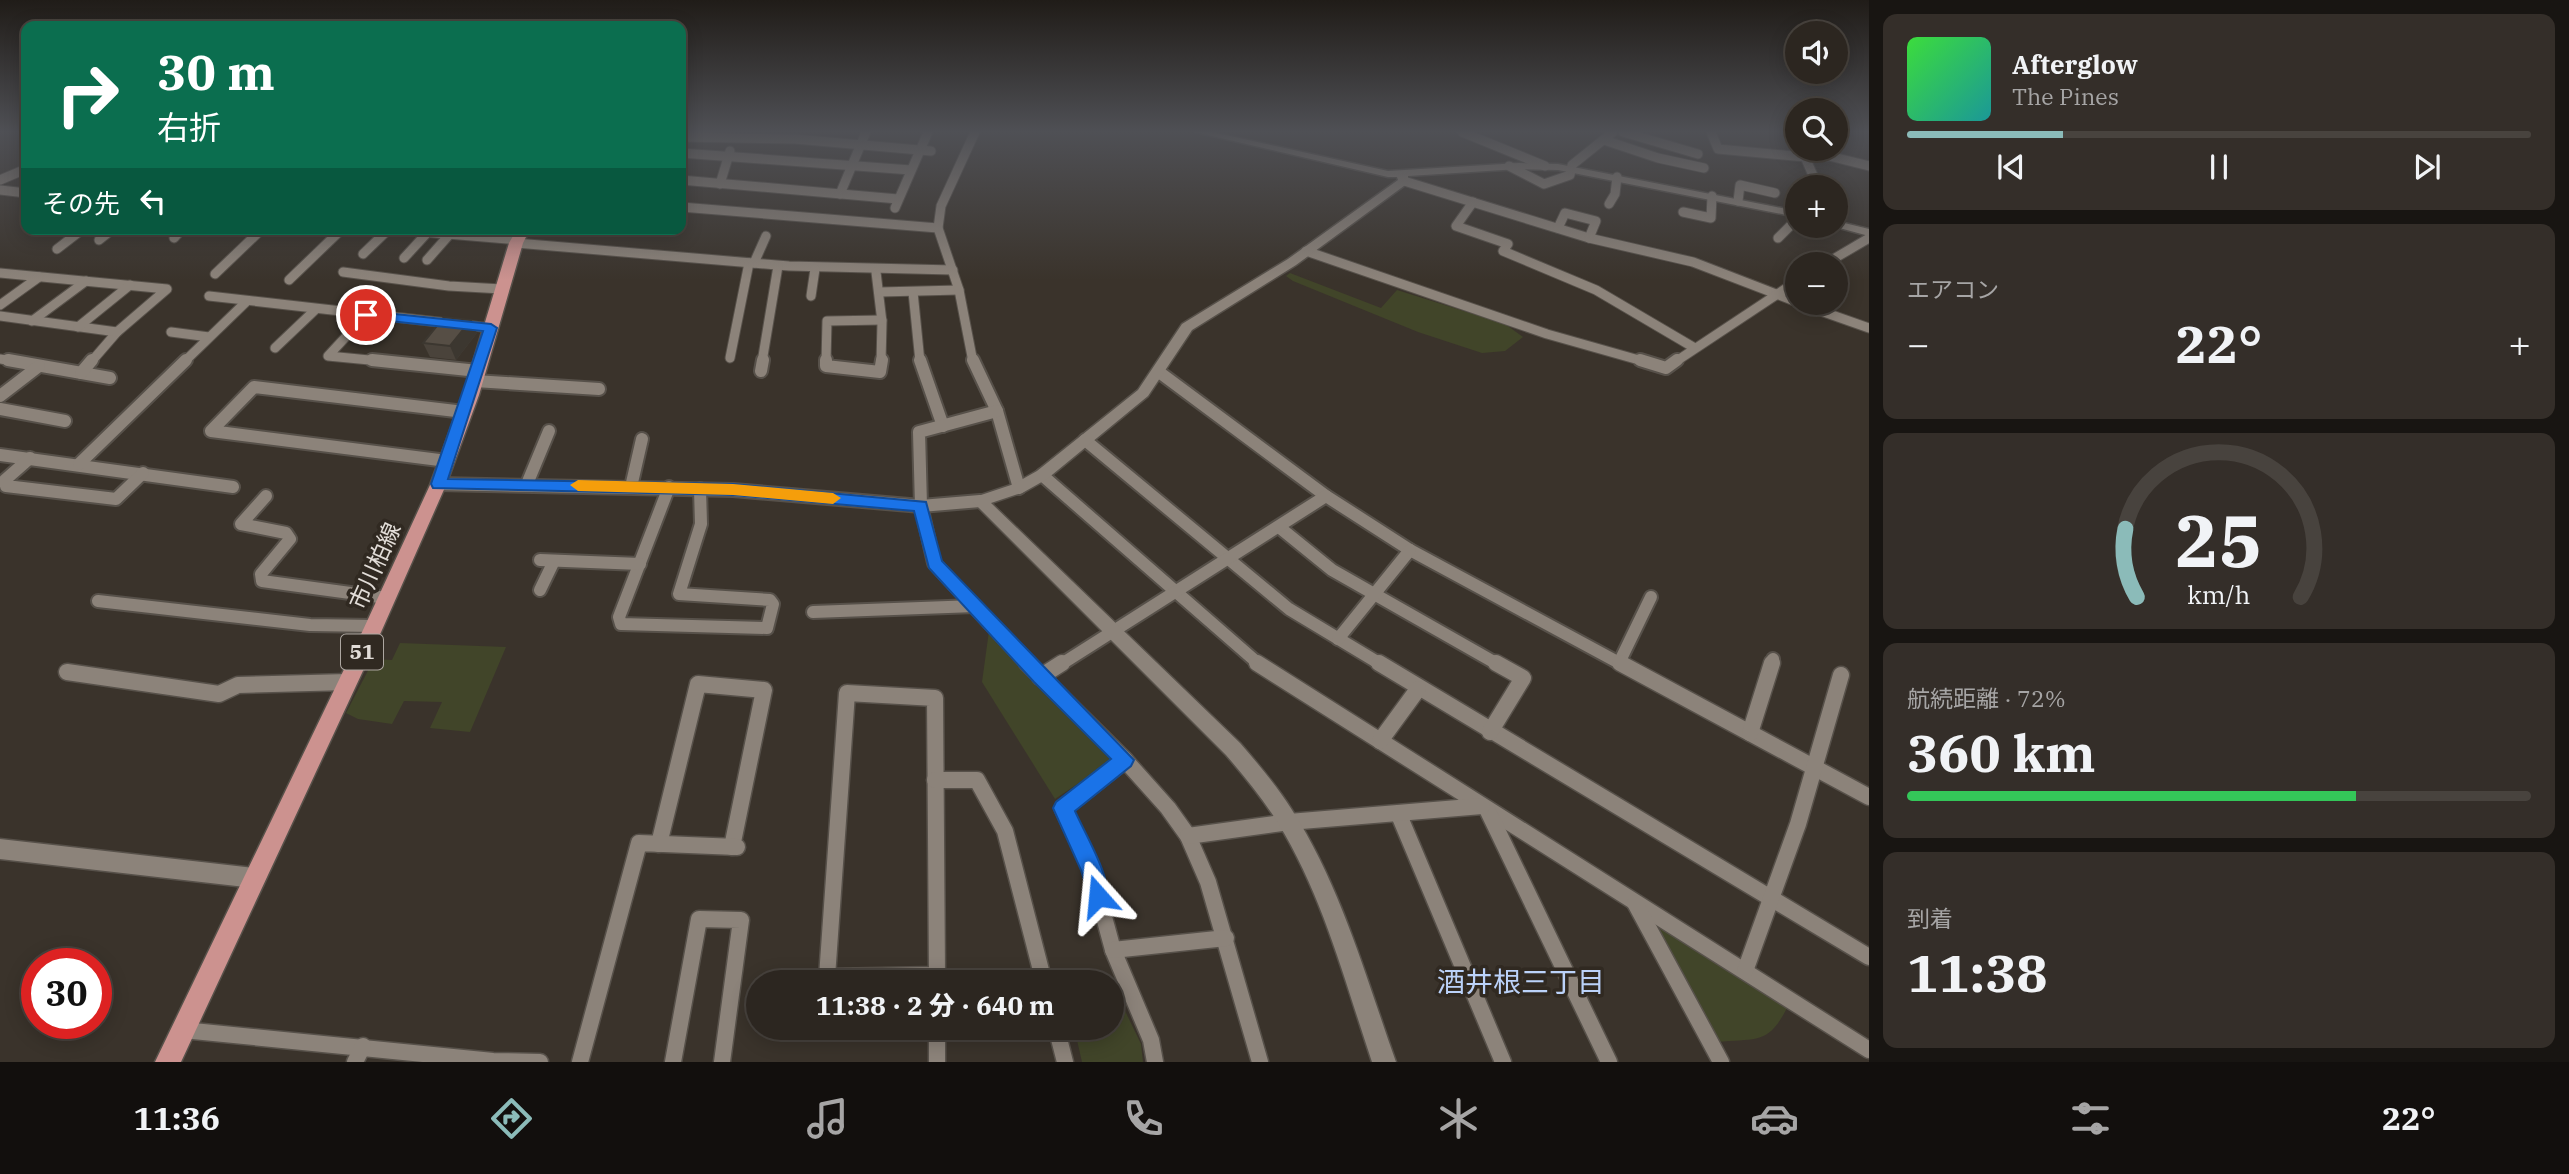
<!DOCTYPE html>
<html lang="ja">
<meta charset="utf-8">
<style>
body{margin:0;font-family:"IBM Plex Serif","Noto Sans JP",serif;background:#342e29;color:#f1f3f6;height:100vh;display:flex;flex-direction:column;font-size:26px;white-space:nowrap}
*{box-sizing:border-box;margin:0}
p{font-size:23px;color:#a6a5a5}
.icon{flex:none;width:38px;height:38px;fill:none;stroke:currentColor;stroke-width:2;stroke-linecap:round;stroke-linejoin:round}
.map{position:relative;flex:1;overflow:hidden}
.side{display:flex;flex-direction:column;gap:14px;padding:14px;background:#181512;width:700px}
.side>*{flex:none}
.hud{position:absolute;left:21px;top:21px;width:665px;height:214px;border-radius:14px;box-shadow:0 4px 18px #0003,0 0 0 2px #48433e;background:#0b6e4f;color:#fff;overflow:hidden}
.tools{position:absolute;left:1785px;top:21px;display:grid;gap:14px}
.tools a{display:grid;place-items:center;width:63px;height:63px;border-radius:50%;background:#2c2620;box-shadow:0 4px 18px #0003,0 0 0 2px #48433e;font-size:35px}
.speed{position:absolute;left:21px;top:948px;display:flex;gap:14px;font-size:35px;font-weight:700;text-align:center}
.speed>*{display:grid;place-content:center;width:91px;height:91px;border-radius:50%;background:#2c2620;box-shadow:0 4px 18px #0003,0 0 0 2px #48433e;line-height:1}
.speed .limit{border:10px solid #d22;background:#fff;color:#111}
.pin{position:absolute;display:grid;place-items:center;width:60px;height:60px;color:#fff;margin:-30px;border:4px solid #fff;border-radius:50%;box-shadow:0 2px 7px #0007}
.me{position:absolute;width:77px;margin:-38px;rotate:342deg;stroke-linejoin:round;filter:drop-shadow(0 0 5px #0008)}
.turn{display:flex;align-items:center;gap:24px;height:147px;padding:0 21px;font-size:32px}
.turn .icon{width:91px;height:91px;stroke-width:2.5}
.turn b{display:block;font-size:49px;line-height:60px}
.then{display:flex;align-items:center;height:66px;padding:0 21px;background:#0003;gap:14px;font-size:26px}
.big{font-size:52px;font-weight:800;line-height:1.1}
.side .card{flex:1;display:flex;flex-direction:column;justify-content:center;gap:10px;min-width:0;padding:0 24px;border-radius:14px;background:#342e29}
.side .dial{align-items:center;gap:0}
.dial svg{height:182px;overflow:visible;fill:none;stroke:#48433e;stroke-width:7;stroke-linecap:round;text-anchor:middle}
.dial text{fill:#f1f3f6;stroke:none}
.song{display:flex;align-items:center;gap:21px}
.cover{width:84px;height:84px;border-radius:10px;background:linear-gradient(135deg,hsl(120 70% 55%),hsl(180 70% 35%))}
.played{height:7px;border-radius:4px;background:linear-gradient(90deg,#8bbbb9 25%,#48433e 25%)}
.keys{display:flex;justify-content:space-around;direction:ltr}
.heat{display:flex;justify-content:space-between;align-items:center;font-size:38px;direction:ltr}
.charge{height:10px;border-radius:5px;background:linear-gradient(90deg,#34c759 72%,#48433e 0)}
.trip{position:absolute;left:746px;top:970px;width:378px;height:70px;border-radius:35px;background:#2c2620;box-shadow:0 4px 18px #0003,0 0 0 2px #48433e;font-weight:800;line-height:70px;text-align:center}
.menu{display:flex;height:112px;justify-content:space-around;align-items:center;background:#120f0d;color:#a6a5a5}
.menu .icon{width:49px;height:49px}
.menu .current{color:#8bbbb9}
.menu b{font-size:32px;color:#f1f3f6}
main{display:flex;flex:1;min-height:0}
.map>svg:first-child{display:block}
.green{fill:#414529}
.lines{fill:none;stroke-linecap:round;stroke-linejoin:round}
.minor-far2-casing{stroke:#57514a;stroke-width:11}
.minor-far1-casing{stroke:#57514a;stroke-width:16}
.minor-casing{stroke:#57514a;stroke-width:19}
.tertiary-casing{stroke:#57514a;stroke-width:3}
.primary-casing{stroke:#57514a;stroke-width:3}
.minor-far2{stroke:#8c837a;stroke-width:9}
.minor-far1{stroke:#8c837a;stroke-width:12}
.minor{stroke:#8c837a;stroke-width:16}
.tertiary{fill:#8c837a;fill-rule:evenodd}
.primary{fill:#cc928f;fill-rule:evenodd}
.wall{fill:#4a433b}
.shaded-wall{fill:#3c3730}
.building{fill:#564e45;stroke:#3c3730;stroke-width:2}
.route{fill:#1a73e8;stroke:#114b97;stroke-width:2}
.slow{fill:#f59e0b}
.labels{text-anchor:middle;stroke-width:7;stroke-linejoin:round;paint-order:stroke}
.shield{fill:#302921;stroke:#ada7a1;stroke-width:2}
.shield-label{font-size:21px;font-weight:bold;fill:#e2ddd8}
.street-label{font-size:23px;fill:#e2ddd8;stroke:#302921}
.near-neighbourhood-label{font-size:28px;fill:#bbd2f9;stroke:#302921}
</style>
<main>
<div class="map">
<svg width="1869" height="1062" viewBox="0 0 1869 1062">
<rect width="100%" height="100%" fill="#3a332b"/>
<!-- green -->
<g class="green">
<path d="M1290 273 1381 308 1397 290 1505 324 1523 337 1505 351 1482 353 1418 332 1293 281 1286 276Z"/>
<path d="M989 631 1112 756V761L1055 799 982 682Z"/>
<path d="M400 643 506 647 470 732 430 728 442 702 404 701 392 724 358 719 346 713 374 659 392 660Z"/>
<path d="M1657 921 1789 1004C1769 1045 1759 1038 1717 1042L1651 925Z"/>
<path d="M1115 990 1141 1044 1143 1062H1082L1074 1027H1111V991Z"/>
</g>
<g class="lines">
<!-- minor-far2 casing -->
<g class="minor-far2-casing">
<g id="minor-far2">
<path d="M1462 132 1545 166"/>
<path d="M1623 132 1698 154"/>
<path d="M1711 132 1718 149 1805 157"/>
<path d="M681 137 795 139 931 151"/>
<path d="M1604 140 1658 158 1704 168"/>
<path d="M681 153 911 170"/>
<path d="M1509 166 1544 184 1570 175 1572 165 1613 132"/>
<path d="M0 180 26 169"/>
<path d="M681 180 898 199"/>
<path d="M1404 181 1589 238 1693 262 1797 302"/>
<path d="M720 184 730 151"/>
<path d="M1818 187 1805 157 1829 156 1869 166"/>
<path d="M0 190 26 193"/>
<path d="M840 194 866 132"/>
<path d="M1738 201 1740 185 1775 193"/>
<path d="M1473 202 1456 226 1508 244 1503 251 1596 290 1693 347"/>
<path d="M1609 204 1615 194 1617 177"/>
<path d="M681 207 938 228"/>
<path d="M895 208 928 132"/>
<path d="M1683 212 1711 218 1712 196"/>
<path d="M1558 228 1565 213 1596 221 1589 238"/>
<path d="M387 229 518 240"/>
<path d="M174 238 182 229"/>
<path d="M1778 238 1797 219 1796 214"/>
<path d="M99 240 113 229"/>
<path d="M516 243 789 266 953 270"/>
<path d="M57 249 83 229"/>
<path d="M1306 251 1547 334 1646 362"/>
<path d="M363 254 389 229"/>
<path d="M404 258 427 233"/>
<path d="M427 260 449 235"/>
<path d="M754 263 766 236"/>
<path d="M1825 264 1869 238"/>
<path d="M343 272 449 286 502 289"/>
<path d="M876 272 882 322 881 362"/>
<path d="M0 273 167 289 117 332 91 362"/>
<path d="M215 274 262 229"/>
<path d="M289 280 342 229"/>
<path d="M880 292 959 290"/>
<path d="M913 292 920 362"/>
<path d="M209 296 491 328"/>
<path d="M811 296 815 269"/>
<path d="M1798 303 1869 328"/>
<path d="M0 305 39 277"/>
<path d="M366 315 328 356 390 362"/>
<path d="M0 316 117 332"/>
<path d="M32 321 86 281"/>
<path d="M78 327 130 285"/>
<path d="M171 332 209 337"/>
<path d="M275 348 316 309"/>
<path d="M730 358 749 263"/>
<path d="M0 359 18 362"/>
<path d="M184 362 247 301"/>
<path d="M762 362 778 266"/>
<path d="M826 362 827 321 882 320"/>
<path d="M973 362 959 290 938 228 941 206 975 132"/>
<path d="M1675 362 1797 281"/>
</g>
</g>
<!-- minor-far1 casing -->
<g class="minor-far1-casing">
<g id="minor-far1">
<path d="M8 360 110 378"/>
<path d="M372 360 478 371"/>
<path d="M826 360V366L880 372 882 360"/>
<path d="M920 360 943 426"/>
<path d="M973 360 997 411 1019 488"/>
<path d="M1640 360 1666 368 1677 360"/>
<path d="M761 371 763 360"/>
<path d="M1159 372 1326 496 1410 550 1623 665"/>
<path d="M81 373 92 360"/>
<path d="M475 381 599 389"/>
<path d="M0 396 39 366"/>
<path d="M0 409 65 421"/>
<path d="M997 411 919 432 921 506 934 563 1028 665"/>
<path d="M1085 440 1289 609 1382 665"/>
<path d="M0 455 233 487"/>
<path d="M30 458 5 480 6 486 116 499 143 473"/>
<path d="M447 461 211 431 254 387 464 412"/>
<path d="M79 464 186 360"/>
<path d="M1042 475 1260 665"/>
<path d="M438 484 733 490 921 506 980 501"/>
<path d="M527 484 549 431"/>
<path d="M631 487 642 439"/>
<path d="M669 487 619 617 621 624 767 628 773 604 770 600 679 594 701 524 700 489"/>
<path d="M266 496 241 524 286 533 290 539 261 574 262 581 387 598"/>
<path d="M1279 527 1332 570 1499 665"/>
<path d="M540 560 640 564"/>
<path d="M540 590 554 561"/>
<path d="M98 601 310 625 375 626"/>
<path d="M813 612 975 606"/>
<path d="M1338 639 1410 550"/>
<path d="M1619 663 1651 597"/>
<path d="M1060 665 1326 496"/>
<path d="M1771 665 1773 659"/>
</g>
</g>
<!-- minor casing -->
<g class="minor-casing">
<g id="minor">
<path d="M1027 663 1125 760 1168 808 1188 836 1208 882 1260 1062"/>
<path d="M1257 663 1869 1050"/>
<path d="M1379 663 1869 957"/>
<path d="M1620 663 1869 797"/>
<path d="M67 672 219 694 238 685 348 682"/>
<path d="M1040 677 1062 663"/>
<path d="M847 693 935 698 937 975 827 977Z"/>
<path d="M1490 732 1523 678 1496 663"/>
<path d="M1750 733 1772 663"/>
<path d="M1380 741 1418 689"/>
<path d="M1125 760 1063 809 1091 869 1113 950 1151 1040 1155 1062"/>
<path d="M935 780H977L1005 831 1044 982"/>
<path d="M1487 809 1609 1062"/>
<path d="M1399 815 1503 1062"/>
<path d="M1188 836 1289 822 1482 806"/>
<path d="M659 844 698 684 764 690 732 847"/>
<path d="M1635 903 1721 1062"/>
<path d="M1113 950 1226 938"/>
<path d="M1745 971 1798 824 1841 675"/>
<path d="M937 975V982"/>
<path d="M937 1027V1062"/>
<path d="M1056 1027 1065 1062"/>
<path d="M183 1030 493 1061 540 1062"/>
<path d="M355 1062 363 1046"/>
<path d="M580 1062 639 843 737 847"/>
<path d="M673 1062 699 919 741 920 722 1062"/>
</g>
</g>
<!-- tertiary casing -->
<g class="tertiary-casing">
<g id="tertiary">
<path d="M1195 132H1212L1388 171 1519 163 1558 164 1797 211V217L1558 170 1519 169 1408 176V183L1296 265 1192 330 1148 396 1047 479 1024 492 991 503 1240 743C1259 765 1277 786 1292 810 1341 886 1366 978 1396 1062H1372C1345 982 1323 896 1278 823 1263 799 1245 777 1226 755L972 501 975 497 1014 484 1037 471 1138 390 1182 324 1288 259 1398 180 1397 177H1388Z"/>
<path d="M1836 221 1869 229V236L1832 226H1836Z"/>
<path d="M0 839 254 868 261 871 264 878 261 885 254 888 0 859Z"/>
</g>
</g>
<!-- primary casing -->
<g class="primary-casing">
<path id="primary" d="M517 229H530L523 243 479 395 446 485 382 630 181 1062H155L363 630 430 485 463 395 509 243Z"/>
</g>
<!-- minor-far2 -->
<use href="#minor-far2" class="minor-far2"/>
<!-- minor-far1 -->
<use href="#minor-far1" class="minor-far1"/>
<!-- minor -->
<use href="#minor" class="minor"/>
<!-- tertiary -->
<use href="#tertiary" class="tertiary"/>
<!-- primary -->
<use href="#primary" class="primary"/>
</g>
<!-- wall -->
<path class="wall" d="M477 333 456 360 430 357 423 343Z"/>
<!-- shaded-wall -->
<path class="shaded-wall" d="M471 320 477 333 456 360 450 346Z"/>
<!-- building -->
<path class="building" d="M444 317 471 320 450 346 423 343Z"/>
<!-- sky -->
<linearGradient id="sky" x2="0" y2="1"><stop stop-color="#201c18"/><stop offset="0.47" stop-color="#4f5055"/><stop offset="1" stop-color="#4f5055" stop-opacity="0"/></linearGradient>
<rect width="1869" height="280" fill="url(#sky)"/>
<!-- route -->
<path class="route" d="M366 311 491 324 497 328 448 479 733 484 926 502 942 561 1134 760 1131 766 1075 811C1084 832 1115 883 1106 903L1098 906 1091 903 1081 870 1053 808 1056 802 1111 759 1034 682 929 568 914 511 733 495 433 488 431 484 483 331 362 318V312Z"/>
<!-- slow -->
<path class="slow" d="M578 480 733 484 833 493 841 498 833 504 733 495 578 491 570 485Z"/>
<g class="labels">
<!-- shield labels -->
<rect class="shield" x="341" y="634.5" width="42" height="35" rx="5"/>
<g class="shield-label">
<text x="362" y="659">51</text>
</g>
<!-- street labels -->
<g class="street-label">
<text transform="translate(375 566) rotate(-66)" y="8">市川柏線</text>
</g>
<!-- near-neighbourhood labels -->
<g class="near-neighbourhood-label">
<text x="1521" y="992">酒井根三丁目</text>
</g>
</g>
</svg>
<div class="tools">
<a><svg class="icon" aria-label="sound" viewBox="0 0 24 24"><path d="M4 9h4l5-4v14l-5-4H4zM17 9q2 3 0 6"/></svg></a>
<a><svg class="icon" aria-label="search" viewBox="0 0 24 24"><circle cx="10" cy="10" r="6"/><path d="M15 15l6 6"/></svg></a>
<a>+</a>
<a>−</a>
</div>
<div class="speed"><div class="limit">30</div></div>
<div class="pin" style="left:366px;top:315px;background:#d93025"><svg class="icon" aria-label="arrive" viewBox="0 0 24 24"><path d="M6 21V4h12l-3 4 3 4H6"/></svg></div>
<svg class="me" style="left:1098px;top:896px" viewBox="-20 -20 40 40"><path d="M0-17L14 15 0 8-14 15z" fill="#1a73e8" stroke="#fff" stroke-width="4"/></svg>
<div class="trip">11:38 · 2 分 · 640 m</div>
<div class="hud">
<div class="turn"><svg class="icon" aria-label="right" viewBox="0 0 24 24"><path d="M7 20v-9h11M14 6l5 5-5 5"/></svg><div><b>30 m</b>右折</div></div>
<div class="then">その先<svg class="icon" aria-label="left" viewBox="0 0 24 24"><path d="M17 20v-9H6M10 6l-5 5 5 5"/></svg></div>
</div>
</div>
<section class="side">
<div class="card">
<div class="song"><i class="cover"></i><div><b>Afterglow</b><p>The Pines</p></div></div>
<div class="played"></div>
<div class="keys"><svg class="icon" aria-label="previous" viewBox="0 0 24 24"><path d="M18 5L8 12l10 7zM5 5v14"/></svg><svg class="icon" aria-label="pause" viewBox="0 0 24 24"><path d="M8 5v14M16 5v14"/></svg><svg class="icon" aria-label="next" viewBox="0 0 24 24"><path d="M6 5l10 7-10 7zM19 5v14"/></svg></div>
</div>
<div class="card"><p>エアコン</p>
<div class="heat"><a>−</a><b class="big">22°</b><a>+</a></div>
</div>
<div class="card dial"><svg viewBox="0 0 100 80">
<path d="M14 69A42 42 0 1 1 86 69"/>
<path d="M14 69A42 42 0 0 1 9 39" stroke="#8bbbb9"/>
<text x="50" y="56" font-size="32" font-weight="700">25</text>
<text x="50" y="72" font-size="11">km/h</text>
</svg></div>
<div class="card"><p>航続距離 · 72%</p><b class="big">360 km</b><div class="charge"></div></div>
<div class="card"><p>到着</p><b class="big">11:38</b></div>
</section>
</main>
<nav class="menu">
<b>11:36</b>
<svg class="icon current" aria-label="directions" viewBox="0 0 24 24"><path d="M12 3l9 9-9 9-9-9zM9 14v-3h6M13 9l2 2-2 2"/></svg>
<svg class="icon" aria-label="music" viewBox="0 0 24 24"><path d="M9 18V5l10-2v13"/><circle cx="6" cy="18" r="3"/><circle cx="16" cy="16" r="3"/></svg>
<svg class="icon" aria-label="phone" viewBox="0 0 24 24"><path d="M5 4h4l2 5-3 2q2 4 5 5l2-3 5 2v4C11 20 4 13 5 4z"/></svg>
<svg class="icon" aria-label="climate" viewBox="0 0 24 24"><path d="M12 3v18M4 7l16 10M4 17L20 7"/></svg>
<svg class="icon" aria-label="car" viewBox="0 0 24 24"><path d="M5 17H2v-5l4-1 3-4h7l3 4 3 1v5h-3M9 17h6M6 11h13"/><circle cx="7" cy="17" r="2"/><circle cx="17" cy="17" r="2"/></svg>
<svg class="icon" aria-label="filters" viewBox="0 0 24 24"><path d="M4 7h16M4 17h16"/><circle cx="9" cy="7" r="2"/><circle cx="15" cy="17" r="2"/></svg>
<b>22°</b>
</nav>
